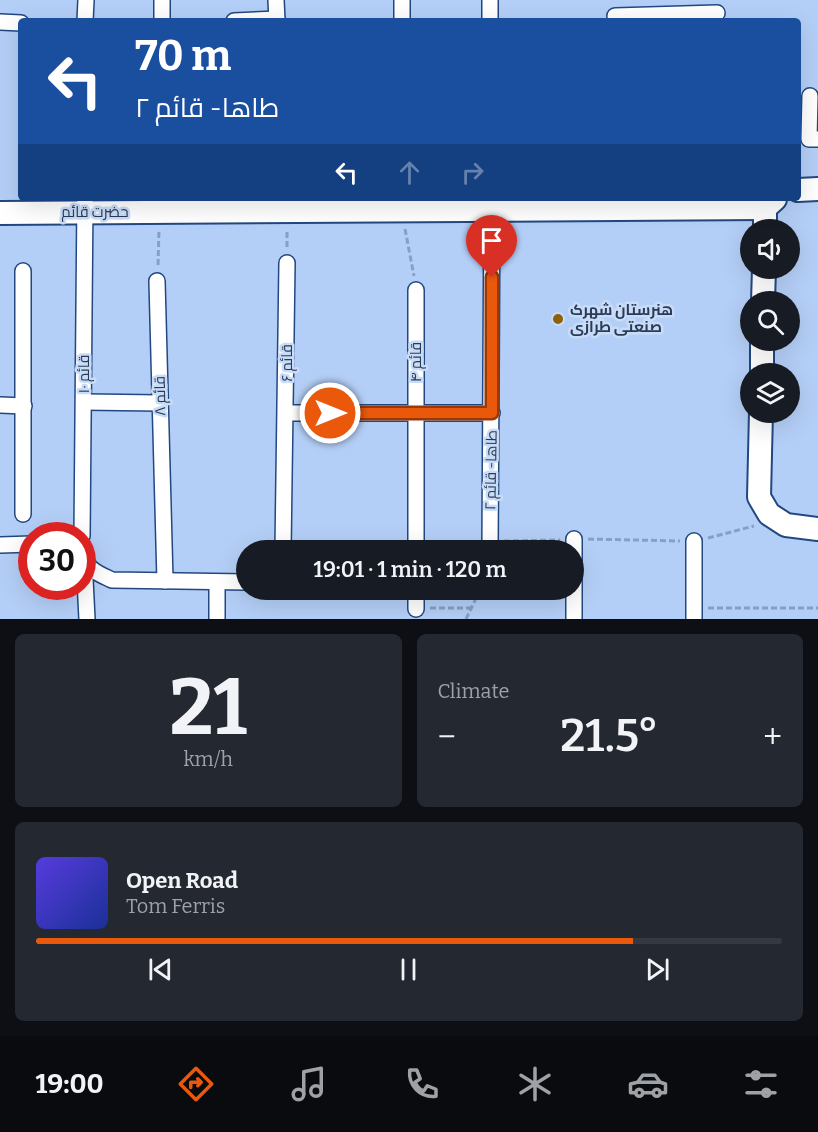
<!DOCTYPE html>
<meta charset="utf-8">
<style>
body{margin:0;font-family:Bitter,Cairo,serif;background:#242831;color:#f1f3f6;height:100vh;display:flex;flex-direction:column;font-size:22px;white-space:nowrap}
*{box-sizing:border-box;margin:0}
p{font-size:20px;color:#9ea1a6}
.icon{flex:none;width:33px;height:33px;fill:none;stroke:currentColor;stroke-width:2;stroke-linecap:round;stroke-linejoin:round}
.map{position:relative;height:619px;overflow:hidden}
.side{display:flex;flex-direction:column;gap:15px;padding:15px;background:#0d0f14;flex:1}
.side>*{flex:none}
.banner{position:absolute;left:18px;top:18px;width:783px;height:183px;border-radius:6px;box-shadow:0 6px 24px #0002;background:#1a4fa0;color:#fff;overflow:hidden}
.buttons{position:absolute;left:740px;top:219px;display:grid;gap:12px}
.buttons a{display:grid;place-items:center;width:60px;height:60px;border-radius:50%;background:#171b24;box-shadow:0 6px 24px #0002;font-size:30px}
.speed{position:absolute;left:18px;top:522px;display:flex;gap:12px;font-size:30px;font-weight:700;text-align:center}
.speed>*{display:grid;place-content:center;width:78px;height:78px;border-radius:50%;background:#171b24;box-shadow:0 6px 24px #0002;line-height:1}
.speed .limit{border:9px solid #d22;background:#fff;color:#111}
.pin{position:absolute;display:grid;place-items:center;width:51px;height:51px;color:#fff;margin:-62px -26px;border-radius:50% 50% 50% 0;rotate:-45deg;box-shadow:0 0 6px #0007}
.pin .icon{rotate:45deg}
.me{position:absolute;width:66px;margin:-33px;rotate:90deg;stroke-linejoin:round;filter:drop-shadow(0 0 4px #0008)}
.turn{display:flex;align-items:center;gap:21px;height:126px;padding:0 18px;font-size:27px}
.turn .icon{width:78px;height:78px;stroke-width:2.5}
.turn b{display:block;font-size:42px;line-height:51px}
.lanes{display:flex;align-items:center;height:57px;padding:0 18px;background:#0003;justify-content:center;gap:30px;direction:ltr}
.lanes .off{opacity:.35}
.big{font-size:45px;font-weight:600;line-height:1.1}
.side .card{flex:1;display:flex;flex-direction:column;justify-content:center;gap:9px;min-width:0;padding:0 21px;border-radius:9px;background:#242831}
.side .dial{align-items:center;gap:0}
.dial b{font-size:78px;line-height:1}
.song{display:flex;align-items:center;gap:18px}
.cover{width:72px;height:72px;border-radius:9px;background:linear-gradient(135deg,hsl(250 70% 55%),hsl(230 70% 35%))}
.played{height:6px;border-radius:3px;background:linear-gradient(90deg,#ea580c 80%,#363941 80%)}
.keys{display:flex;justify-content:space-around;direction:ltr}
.heat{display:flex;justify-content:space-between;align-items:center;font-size:33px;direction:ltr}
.side .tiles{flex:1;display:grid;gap:15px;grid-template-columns:1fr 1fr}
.card:last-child{grid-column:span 2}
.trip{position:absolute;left:236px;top:540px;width:348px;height:60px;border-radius:30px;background:#171b24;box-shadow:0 6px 24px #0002;font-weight:600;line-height:60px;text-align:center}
.tab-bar{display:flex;height:96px;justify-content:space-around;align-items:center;background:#090b0e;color:#9ea1a6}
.tab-bar .icon{width:42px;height:42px}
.tab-bar .active{color:#ea580c}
.tab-bar b{font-size:27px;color:#f1f3f6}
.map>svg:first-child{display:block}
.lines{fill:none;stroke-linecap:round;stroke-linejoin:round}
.street-casing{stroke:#224881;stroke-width:18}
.secondary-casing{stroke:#224881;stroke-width:26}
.path{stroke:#879fc3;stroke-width:3;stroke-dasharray:6 3;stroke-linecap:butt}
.street{stroke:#fff;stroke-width:15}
.secondary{stroke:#fff;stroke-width:22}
.route-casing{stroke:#983908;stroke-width:15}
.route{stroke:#ea580c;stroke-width:10}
.poi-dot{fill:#8d6206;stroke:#c9dcf7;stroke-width:2}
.labels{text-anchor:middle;stroke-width:5;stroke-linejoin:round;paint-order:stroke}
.street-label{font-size:15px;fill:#293b56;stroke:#c9dcf7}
.poi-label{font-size:15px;font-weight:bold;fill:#293b56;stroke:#c9dcf7;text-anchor:start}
</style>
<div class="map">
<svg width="818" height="619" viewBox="0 0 818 619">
<rect width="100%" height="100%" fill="#b4cff7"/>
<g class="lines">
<!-- street casing -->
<g class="street-casing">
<g id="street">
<path d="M276 0 277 21"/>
<path d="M490 0V21"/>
<path d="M615 16 717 13"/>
<path d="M85 21 86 0"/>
<path d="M162 21V0"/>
<path d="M234 21 277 19"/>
<path d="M402 21V0"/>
<path d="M0 22 21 23"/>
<path d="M810 96 809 139H818"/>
<path d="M157 281 165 581"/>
<path d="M84 402 160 403"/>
<path d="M0 405 24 406"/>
<path d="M286 413H492"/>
<path d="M23 514V271"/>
<path d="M82 536 85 198"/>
<path d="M0 545 32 544"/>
<path d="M82 550C85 569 97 573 112 580L246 582"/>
<path d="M283 550 287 263"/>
<path d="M416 550V290"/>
<path d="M490 550 492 198"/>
<path d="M84 559 87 619"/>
<path d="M416 609V590"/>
<path d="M217 619V582"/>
<path d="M574 619V539"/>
<path d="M694 619V541"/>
</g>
</g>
<!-- secondary casing -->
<g class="secondary-casing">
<g id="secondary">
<path d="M798 190 818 189"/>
<path d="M0 213 765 208"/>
<path d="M765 230V208L775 199"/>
<path d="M763 302 764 268"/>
<path d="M762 374V340"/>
<path d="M761 412 759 497 769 514 786 525 818 529"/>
</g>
</g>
<!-- path -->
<g class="path">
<path d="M405 229 414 276"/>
<path d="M287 247V230"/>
<path d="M158 265 159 230"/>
<path d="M708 538 754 526"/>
<path d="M588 539 680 541"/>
<path d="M504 541 560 540"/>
<path d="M430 608H471"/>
<path d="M708 608H818"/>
<path d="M466 619 480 590"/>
</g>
<!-- street -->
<use href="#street" class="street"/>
<!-- secondary -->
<use href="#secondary" class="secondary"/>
</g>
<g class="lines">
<!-- route casing -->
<g class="route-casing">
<path id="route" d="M330 413H492V277"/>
</g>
<!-- route -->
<use href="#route" class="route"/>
</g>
<!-- markers -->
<circle class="poi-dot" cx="558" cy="319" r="6"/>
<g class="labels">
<!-- street labels -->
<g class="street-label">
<text x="95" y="217">حضرت قائم</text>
<text transform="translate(416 362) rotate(-90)" y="5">قائم ۴</text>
<text transform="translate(287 363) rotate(-90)" y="5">قائم ۶</text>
<text transform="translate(84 374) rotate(-90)" y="5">قائم ۱۰</text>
<text transform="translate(160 396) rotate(-91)" y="5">قائم ۸</text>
<text transform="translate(491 470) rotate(-89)" y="5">طاها- قائم ۲</text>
</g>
<!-- poi labels -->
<g class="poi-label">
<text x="570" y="315">هنرستان شهرک<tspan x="570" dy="17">صنعتی طرازی</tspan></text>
</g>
</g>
</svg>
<div class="buttons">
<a><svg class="icon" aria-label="sound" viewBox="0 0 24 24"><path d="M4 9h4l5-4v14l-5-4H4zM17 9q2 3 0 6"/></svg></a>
<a><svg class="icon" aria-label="search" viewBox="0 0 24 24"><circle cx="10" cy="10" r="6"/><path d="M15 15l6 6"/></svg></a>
<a><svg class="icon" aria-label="layers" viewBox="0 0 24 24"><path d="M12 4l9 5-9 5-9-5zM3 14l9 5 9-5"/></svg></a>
</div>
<div class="speed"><div class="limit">30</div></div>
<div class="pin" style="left:492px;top:277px;background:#d93025"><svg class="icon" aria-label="arrive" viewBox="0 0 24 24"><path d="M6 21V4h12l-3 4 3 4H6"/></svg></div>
<svg class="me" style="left:330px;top:413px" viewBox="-20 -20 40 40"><circle r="17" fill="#ea580c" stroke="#fff" stroke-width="3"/><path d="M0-11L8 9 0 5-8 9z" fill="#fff"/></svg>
<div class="trip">19:01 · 1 min · 120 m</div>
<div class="banner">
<div class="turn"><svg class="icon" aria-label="left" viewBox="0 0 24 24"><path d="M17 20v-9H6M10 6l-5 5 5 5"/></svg><div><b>70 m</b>طاها- قائم ۲</div></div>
<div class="lanes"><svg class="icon" aria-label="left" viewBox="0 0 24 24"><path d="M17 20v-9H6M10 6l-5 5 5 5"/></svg><svg class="icon off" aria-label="ahead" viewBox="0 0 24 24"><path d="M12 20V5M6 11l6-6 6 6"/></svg><svg class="icon off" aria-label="right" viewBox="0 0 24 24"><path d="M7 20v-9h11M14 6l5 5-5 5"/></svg></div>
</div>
</div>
<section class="side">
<div class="tiles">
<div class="card dial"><b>21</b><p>km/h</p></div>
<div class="card"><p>Climate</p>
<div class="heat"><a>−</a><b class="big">21.5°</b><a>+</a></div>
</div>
<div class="card">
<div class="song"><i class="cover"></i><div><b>Open Road</b><p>Tom Ferris</p></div></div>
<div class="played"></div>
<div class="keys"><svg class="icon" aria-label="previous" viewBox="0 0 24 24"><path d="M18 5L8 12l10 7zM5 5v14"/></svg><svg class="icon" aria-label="pause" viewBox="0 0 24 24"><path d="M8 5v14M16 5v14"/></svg><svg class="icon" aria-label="next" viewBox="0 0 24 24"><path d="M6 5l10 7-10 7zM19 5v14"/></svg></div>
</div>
</div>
</section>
<nav class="tab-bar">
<b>19:00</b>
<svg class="icon active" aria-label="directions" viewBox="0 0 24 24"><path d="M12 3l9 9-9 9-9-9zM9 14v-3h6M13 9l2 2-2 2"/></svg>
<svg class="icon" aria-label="music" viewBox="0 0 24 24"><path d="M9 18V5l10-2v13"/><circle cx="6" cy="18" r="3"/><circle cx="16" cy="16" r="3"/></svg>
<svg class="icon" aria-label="phone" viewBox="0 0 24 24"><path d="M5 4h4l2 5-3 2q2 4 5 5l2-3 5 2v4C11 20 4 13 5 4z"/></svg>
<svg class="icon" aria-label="climate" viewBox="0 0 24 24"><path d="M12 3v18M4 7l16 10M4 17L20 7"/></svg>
<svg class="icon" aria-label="car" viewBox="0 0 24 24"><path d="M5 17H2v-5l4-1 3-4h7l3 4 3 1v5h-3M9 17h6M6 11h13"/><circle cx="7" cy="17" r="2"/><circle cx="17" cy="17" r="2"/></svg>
<svg class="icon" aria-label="filters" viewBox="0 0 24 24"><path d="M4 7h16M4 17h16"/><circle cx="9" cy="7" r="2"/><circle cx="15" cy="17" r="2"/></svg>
</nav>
